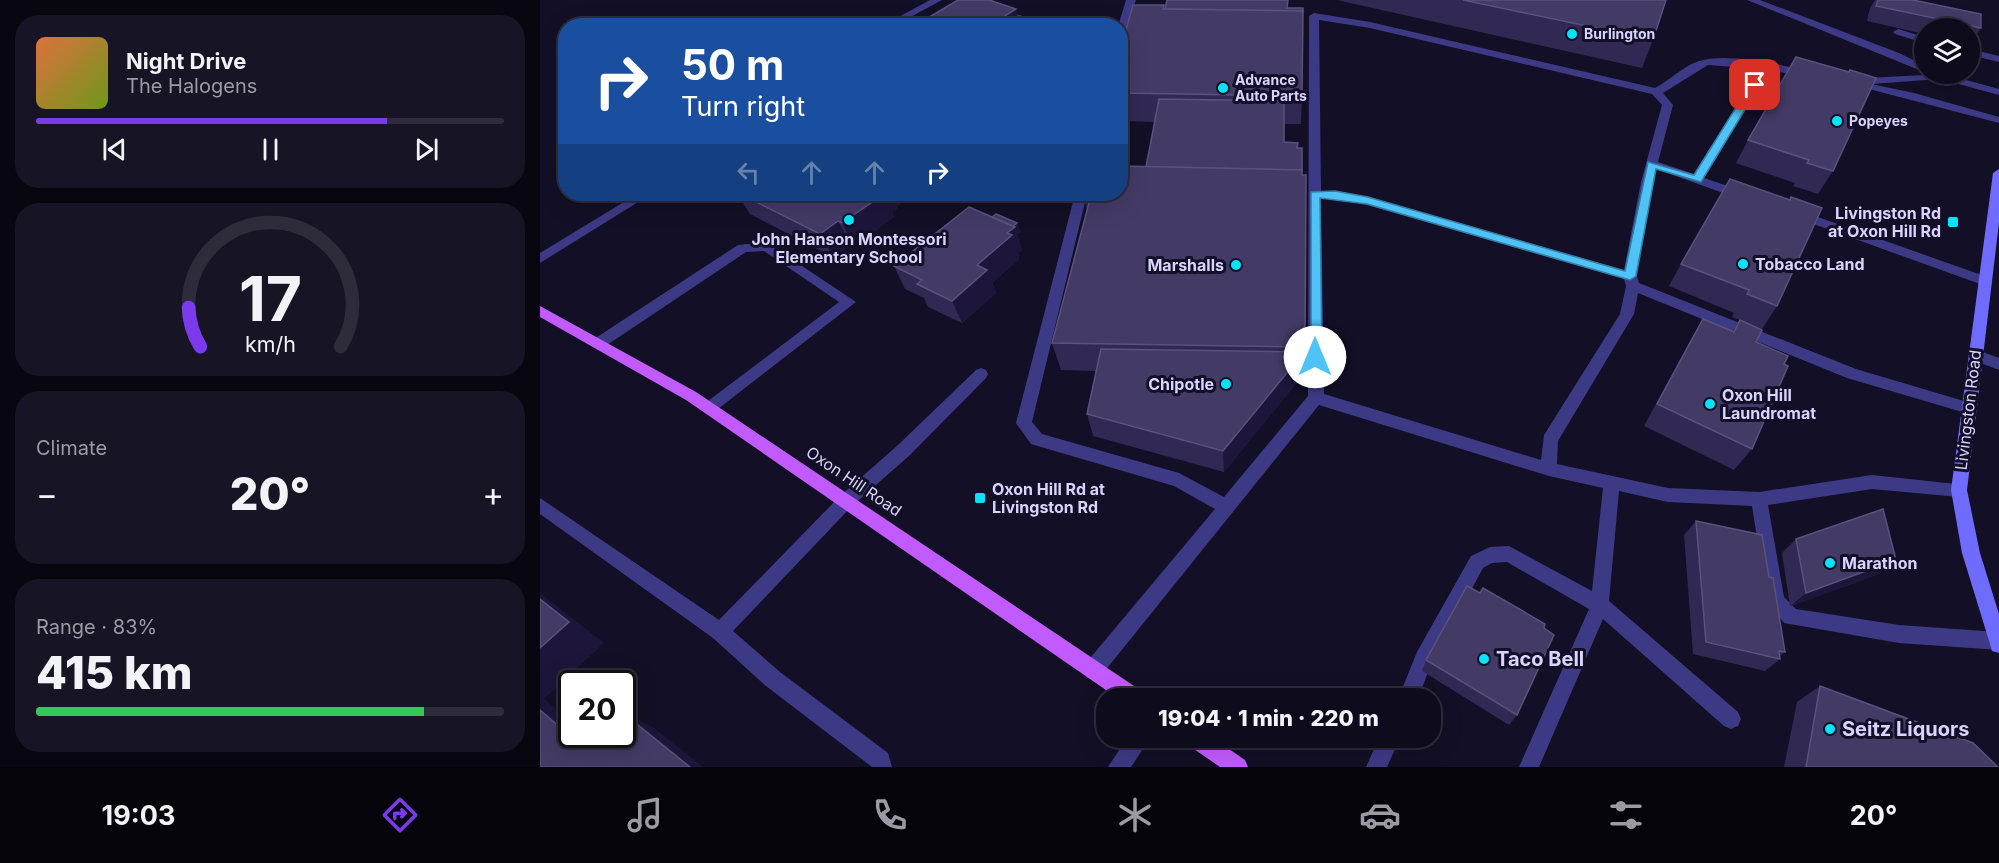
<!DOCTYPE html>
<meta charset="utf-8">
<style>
body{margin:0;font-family:Inter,sans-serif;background:#171425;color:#f1f3f6;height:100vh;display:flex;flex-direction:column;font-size:22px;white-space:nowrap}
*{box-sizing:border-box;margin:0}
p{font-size:20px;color:#9b9ba3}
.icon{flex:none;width:33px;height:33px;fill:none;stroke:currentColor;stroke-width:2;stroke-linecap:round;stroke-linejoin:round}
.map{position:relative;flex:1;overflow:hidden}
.details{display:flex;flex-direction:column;gap:15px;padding:15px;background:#08060f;width:540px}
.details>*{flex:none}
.hud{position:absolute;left:18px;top:18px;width:570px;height:183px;border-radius:24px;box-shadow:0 6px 24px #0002,0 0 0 2px #2e2b3b;background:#1a4fa0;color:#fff;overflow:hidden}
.fabs{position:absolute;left:1374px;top:18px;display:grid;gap:12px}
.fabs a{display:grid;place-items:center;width:66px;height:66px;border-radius:50%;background:#0e0b1c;box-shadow:0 6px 24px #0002,0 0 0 2px #2e2b3b;font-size:30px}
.speed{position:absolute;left:18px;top:670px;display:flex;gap:12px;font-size:30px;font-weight:700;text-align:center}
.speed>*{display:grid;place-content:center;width:78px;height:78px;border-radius:50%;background:#0e0b1c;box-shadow:0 6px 24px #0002,0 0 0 2px #2e2b3b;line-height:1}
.speed .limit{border:3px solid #111;border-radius:9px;background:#fff;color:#111}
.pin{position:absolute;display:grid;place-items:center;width:51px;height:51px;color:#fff;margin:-26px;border-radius:12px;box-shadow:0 3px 9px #0006}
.me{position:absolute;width:66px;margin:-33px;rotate:0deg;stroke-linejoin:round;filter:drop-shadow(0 0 4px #0008)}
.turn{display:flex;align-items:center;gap:21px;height:126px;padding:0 24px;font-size:27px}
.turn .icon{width:78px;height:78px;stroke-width:2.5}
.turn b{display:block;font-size:42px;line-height:51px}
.lanes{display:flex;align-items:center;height:57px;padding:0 24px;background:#0003;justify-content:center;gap:30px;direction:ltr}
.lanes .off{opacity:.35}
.big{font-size:45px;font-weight:800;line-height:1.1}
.details .card{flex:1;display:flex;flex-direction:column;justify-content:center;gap:9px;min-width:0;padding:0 21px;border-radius:24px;background:#171425}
.details .dial{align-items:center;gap:0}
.dial svg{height:156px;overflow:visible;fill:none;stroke:#2e2b3b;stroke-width:7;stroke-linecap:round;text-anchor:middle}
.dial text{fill:#f1f3f6;stroke:none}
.song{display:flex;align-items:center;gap:18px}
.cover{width:72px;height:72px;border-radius:9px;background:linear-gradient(135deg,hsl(20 70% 55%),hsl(80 70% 35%))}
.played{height:6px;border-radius:3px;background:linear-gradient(90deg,#7c3aed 75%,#2e2b3b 75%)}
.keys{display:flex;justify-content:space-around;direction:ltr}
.heat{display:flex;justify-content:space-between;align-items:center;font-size:33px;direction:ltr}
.charge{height:9px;border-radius:4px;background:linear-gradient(90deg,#34c759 83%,#2e2b3b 0)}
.trip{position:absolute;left:556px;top:688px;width:345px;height:60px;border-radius:24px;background:#0e0b1c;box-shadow:0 6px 24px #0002,0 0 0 2px #2e2b3b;font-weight:800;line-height:60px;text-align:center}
.tab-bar{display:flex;height:96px;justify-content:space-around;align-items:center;background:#06040b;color:#9b9ba3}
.tab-bar .icon{width:42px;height:42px}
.tab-bar .selected{color:#7c3aed}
.tab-bar b{font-size:27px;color:#f1f3f6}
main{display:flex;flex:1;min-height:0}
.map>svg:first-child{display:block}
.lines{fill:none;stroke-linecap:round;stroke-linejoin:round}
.service{fill:#3d3a85;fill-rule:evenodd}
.secondary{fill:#6f6bff;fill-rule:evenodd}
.primary{fill:#c25bff;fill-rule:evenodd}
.wall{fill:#312854}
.shaded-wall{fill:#1d163a}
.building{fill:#433a66;stroke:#5a527e;stroke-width:1.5}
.route{fill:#4fc3f7;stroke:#337fa1;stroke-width:1.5}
.poi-dot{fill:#00e5ff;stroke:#130f26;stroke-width:2}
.labels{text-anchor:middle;stroke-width:6;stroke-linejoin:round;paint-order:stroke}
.far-poi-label{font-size:14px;font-weight:bold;fill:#d9d4ff;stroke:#130f26;text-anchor:start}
.poi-label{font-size:16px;font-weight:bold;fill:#d9d4ff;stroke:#130f26;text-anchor:start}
.street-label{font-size:16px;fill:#d9d4ff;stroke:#130f26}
.near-poi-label{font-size:20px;font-weight:bold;fill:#d9d4ff;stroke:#130f26;text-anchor:start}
</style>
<main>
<section class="details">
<div class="card">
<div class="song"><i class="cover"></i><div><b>Night Drive</b><p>The Halogens</p></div></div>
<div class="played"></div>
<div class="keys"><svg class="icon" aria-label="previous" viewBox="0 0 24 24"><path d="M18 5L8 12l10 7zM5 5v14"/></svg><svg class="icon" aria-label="pause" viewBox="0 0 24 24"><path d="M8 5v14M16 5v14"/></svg><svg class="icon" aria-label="next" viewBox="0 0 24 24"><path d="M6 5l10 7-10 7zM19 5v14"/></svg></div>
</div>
<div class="card dial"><svg viewBox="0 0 100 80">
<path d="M14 69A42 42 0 1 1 86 69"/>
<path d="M14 69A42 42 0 0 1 8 49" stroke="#7c3aed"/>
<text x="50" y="56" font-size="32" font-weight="700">17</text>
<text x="50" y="72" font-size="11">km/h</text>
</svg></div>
<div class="card"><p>Climate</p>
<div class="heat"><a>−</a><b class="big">20°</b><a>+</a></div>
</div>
<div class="card"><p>Range · 83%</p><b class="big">415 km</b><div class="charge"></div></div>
</section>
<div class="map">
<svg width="1459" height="767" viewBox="0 0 1459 767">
<rect width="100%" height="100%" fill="#130f26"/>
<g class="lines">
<!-- service -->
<g class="service">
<path d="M390 0H402L354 26H342Z"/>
<path d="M422 0H436L511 26H496Z"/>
<path d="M586 0H596L585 34 580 37V26H578Z"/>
<path d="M1207 0H1220L1359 53 1384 65V72Z"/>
<path d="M774 13 830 22 1115 88C1129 81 1143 66 1159 61 1187 52 1242 65 1271 72V76L1267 77 1229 70 1164 178 1208 193V199H1200L1116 169 1097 276 1099 283 1316 369 1434 404 1437 408 1434 412 1429 414 1307 378 1098 293 1094 314 1018 441 1017 464 1128 488 1219 492 1332 475 1425 485 1427 490 1425 495 1419 497 1332 489 1228 505 1244 597 1256 609 1359 625 1458 632 1459 650 1359 643 1244 623 1227 601 1212 506 1128 502 1079 491 1069 601 1198 712 1201 719 1198 726 1191 729 1184 726 1063 619 999 767H979L1049 609 967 562 952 563 943 568 891 664 878 699H858L877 652 931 556 950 547 969 546 1052 591 1063 488 1009 476 779 405 560 677 553 680 546 677 543 670 546 663 675 509 634 486 491 444 476 423 535 194H547L492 422 502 434 639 473 684 497 768 396 769 16ZM779 20 830 28 1112 94 1122 105 1101 182 1084 270 828 197 796 191H781ZM1168 65 1220 69 1154 174 1118 162 1133 105 1123 93ZM781 199H796L827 205 1084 279 1086 286 1080 314 1004 435 1001 460 784 394Z"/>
<path d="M1358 29 1384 37V43L1355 34 1353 32Z"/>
<path d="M1430 49 1459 56V62L1430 55Z"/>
<path d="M1404 74 1459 89V95L1400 79 1331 84 1374 93 1459 117V123L1306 83 1311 80 1323 82V79L1327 78Z"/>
<path d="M97 194H111L0 263V253Z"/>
<path d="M1258 210 1450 278 1452 281 1445 286 1440 284 1254 217V211Z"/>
<path d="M226 242 316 302 174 412H164L161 408 164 404 299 302 224 251 206 252 64 347H54L52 343 54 339 198 245Z"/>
<path d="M1435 349 1459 358V370L1430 359 1428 355 1430 351Z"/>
<path d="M441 368 446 370 448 374 446 378 370 455 312 506 193 631 240 672 348 753 352 767H332L226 686 173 638 0 514V498L179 620 300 496 358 445 436 370Z"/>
<path d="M587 738H610L591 767H568Z"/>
<path d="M839 738H860L847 767H826Z"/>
</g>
<!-- secondary -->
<path class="secondary" d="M1459 169V223L1427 490 1440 553 1459 614V653L1452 651 1450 644 1422 553 1411 490 1453 173Z"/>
<!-- primary -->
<g class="primary">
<path d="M0 306 156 392 603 692 606 699H579L146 400 0 317Z"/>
<path d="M645 738H673L705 760 708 767H680L648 745Z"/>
</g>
</g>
<!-- wall -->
<g class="wall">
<path d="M797 0H1126L1113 40 1102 68Z"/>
<path d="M1335 0H1373L1441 28 1430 44V28H1384V34L1327 21 1330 8Z"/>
<path d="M624 5 625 9 748 8 762 96 761 124H744V142L765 347 763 375 684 472 553 436 547 414 556 371 521 370 512 343 547 210 544 198 606 167 615 122 580 121V51Z"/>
<path d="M1256 57 1293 171 1278 194 1253 186 1255 183 1196 163 1208 140Z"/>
<path d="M1190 179 1237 306 1222 329 1216 342 1212 449 1194 470 1104 426 1150 341 1163 319 1192 332 1200 320 1192 317 1194 313 1129 286 1141 264Z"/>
<path d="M197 194H374L357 206 358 208 352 212 354 217 314 246 311 244 293 257 210 214Z"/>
<path d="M452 217 477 223 480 232 477 234 482 250 478 253 479 259 452 283 456 293 422 323 388 307 384 298 365 289 354 266Z"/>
<path d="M1156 521 1229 577 1245 652 1240 656V659L1225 671 1153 654 1144 535Z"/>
<path d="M1256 539 1356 560 1339 574 1250 606 1242 553Z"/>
<path d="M886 660 977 715 969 725 882 671Z"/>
<path d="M1280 686 1458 767H1244L1257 702Z"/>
</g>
<!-- shaded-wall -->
<g class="shaded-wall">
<path d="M476 9 480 26H449Z"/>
<path d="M340 194H374L357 206 358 208 352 212 354 217 314 246 302 223Z"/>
<path d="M298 221 311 244 293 257 280 234Z"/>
<path d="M477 223 480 232 477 234 482 250 478 253 479 259 452 283 456 293 422 323 412 301 437 265 467 233 469 230Z"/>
<path d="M764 352 763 375 684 472 683 451Z"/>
<path d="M1356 560 1339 574 1250 606 1266 593Z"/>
<path d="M0 593 64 643 4 699 32 722V735H47L80 762 42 746 0 710Z"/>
<path d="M82 711 114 728 163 767H150Z"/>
</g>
<!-- building -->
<g class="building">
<path d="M418 0H449L476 9 449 26H374Z"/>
<path d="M627 0H748L747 8H763V11L625 9Z"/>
<path d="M923 0H1126L1113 40Z"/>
<path d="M1338 0H1373L1441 14V28L1432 26V29L1418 26V23L1336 6Z"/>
<path d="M593 5H624L623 9 763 11 762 96 580 93V51Z"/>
<path d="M323 22 332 26H317Z"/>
<path d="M1256 57 1309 72 1310 70 1336 78 1293 171 1267 163 1269 160 1208 140Z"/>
<path d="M619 99 744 101V142L758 143 757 148H762V170L606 167Z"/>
<path d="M580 166 762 170V175H766L765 347 512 343 550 199 544 198 545 194H580Z"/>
<path d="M1190 179 1250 200 1251 197 1282 208 1237 306 1207 294 1209 290 1141 264Z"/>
<path d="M200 194H344L302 223 298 221 280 234Z"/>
<path d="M429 207 475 227 467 233 472 235 437 265 447 270 412 301 377 284 382 280 354 266Z"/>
<path d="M456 214 477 223 473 226 452 217Z"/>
<path d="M1163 319 1194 332 1200 320 1222 330 1216 342 1248 356 1244 364 1248 366 1212 449 1117 404Z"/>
<path d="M561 349 764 352 683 451 547 414Z"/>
<path d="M1343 509 1356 560 1266 593 1256 539Z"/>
<path d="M1156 521 1222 535 1229 577 1233 578 1245 652 1239 651 1240 659 1166 642Z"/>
<path d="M927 586 940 593 943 588 1005 624 1004 628 1014 635 977 715 886 660Z"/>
<path d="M0 599 29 622 0 648Z"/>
<path d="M1280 686 1433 743 1458 767H1266Z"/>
<path d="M0 710 42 746 54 735H82V712L150 767H0Z"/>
</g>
<!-- route -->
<path class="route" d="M1215 82 1220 85 1161 182 1116 169 1096 276 1090 280 827 204 780 198 782 357 780 361H771V192L795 191 828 197 1085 271 1108 162 1154 175 1210 85Z"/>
<!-- markers -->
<g class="poi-dot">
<circle cx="1032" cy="34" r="6"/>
<circle cx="683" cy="88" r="6"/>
<circle cx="1297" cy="121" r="6"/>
<circle cx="309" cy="220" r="6"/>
<rect x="1407" y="216" width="12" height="12" rx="3"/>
<circle cx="1203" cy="264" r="6"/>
<circle cx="696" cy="265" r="6"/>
<circle cx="686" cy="384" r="6"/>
<circle cx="1170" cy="404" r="6"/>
<rect x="434" y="492" width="12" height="12" rx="3"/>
<circle cx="1290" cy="563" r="6"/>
<circle cx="944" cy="659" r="6"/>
<circle cx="1290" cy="729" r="6"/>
</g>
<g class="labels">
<!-- far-poi labels -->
<g class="far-poi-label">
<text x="1044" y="39">Burlington</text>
<text x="695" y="85">Advance<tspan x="695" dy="16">Auto Parts</tspan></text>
<text x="1309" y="126">Popeyes</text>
</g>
<!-- poi labels -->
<g class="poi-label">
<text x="1401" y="219" text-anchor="end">Livingston Rd<tspan x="1401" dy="18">at Oxon Hill Rd</tspan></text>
<text x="309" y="245" text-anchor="middle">John Hanson Montessori<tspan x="309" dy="18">Elementary School</tspan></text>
<text x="1215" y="270">Tobacco Land</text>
<text x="684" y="271" text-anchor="end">Marshalls</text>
<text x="674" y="390" text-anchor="end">Chipotle</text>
<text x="1182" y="401">Oxon Hill<tspan x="1182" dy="18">Laundromat</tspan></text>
<text x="452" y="495">Oxon Hill Rd at<tspan x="452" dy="18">Livingston Rd</tspan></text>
<text x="1302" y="569">Marathon</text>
</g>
<!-- street labels -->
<g class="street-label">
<text transform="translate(1428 410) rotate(-83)" y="6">Livingston Road</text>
<text transform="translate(314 481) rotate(34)" y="6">Oxon Hill Road</text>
</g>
<!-- near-poi labels -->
<g class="near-poi-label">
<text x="956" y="666">Taco Bell</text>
<text x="1302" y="736">Seitz Liquors</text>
</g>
</g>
</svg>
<div class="fabs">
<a><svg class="icon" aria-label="layers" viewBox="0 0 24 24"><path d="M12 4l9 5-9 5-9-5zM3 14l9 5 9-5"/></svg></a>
</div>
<div class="speed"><div class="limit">20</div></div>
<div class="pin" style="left:1215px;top:85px;background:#d93025"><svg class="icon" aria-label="arrive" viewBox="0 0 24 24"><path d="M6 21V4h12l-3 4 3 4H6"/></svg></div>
<svg class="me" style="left:775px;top:357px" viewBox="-20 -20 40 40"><circle r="19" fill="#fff"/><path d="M0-13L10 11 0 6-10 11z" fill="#4fc3f7"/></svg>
<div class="trip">19:04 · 1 min · 220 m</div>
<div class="hud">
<div class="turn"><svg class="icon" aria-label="right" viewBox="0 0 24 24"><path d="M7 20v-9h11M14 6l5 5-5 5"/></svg><div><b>50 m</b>Turn right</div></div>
<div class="lanes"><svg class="icon off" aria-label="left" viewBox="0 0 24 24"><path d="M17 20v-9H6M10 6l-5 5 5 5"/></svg><svg class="icon off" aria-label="ahead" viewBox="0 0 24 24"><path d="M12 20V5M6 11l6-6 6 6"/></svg><svg class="icon off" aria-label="ahead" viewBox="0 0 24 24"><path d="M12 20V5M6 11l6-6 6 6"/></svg><svg class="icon" aria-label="right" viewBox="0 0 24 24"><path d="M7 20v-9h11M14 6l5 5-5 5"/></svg></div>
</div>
</div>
</main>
<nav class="tab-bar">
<b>19:03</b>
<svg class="icon selected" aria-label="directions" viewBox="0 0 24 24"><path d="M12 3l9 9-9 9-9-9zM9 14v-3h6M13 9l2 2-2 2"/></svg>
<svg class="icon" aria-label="music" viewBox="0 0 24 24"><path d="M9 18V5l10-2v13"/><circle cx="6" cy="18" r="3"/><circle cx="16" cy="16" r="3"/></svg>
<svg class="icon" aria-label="phone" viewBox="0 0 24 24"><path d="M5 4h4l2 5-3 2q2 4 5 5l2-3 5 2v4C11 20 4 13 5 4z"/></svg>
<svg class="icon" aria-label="climate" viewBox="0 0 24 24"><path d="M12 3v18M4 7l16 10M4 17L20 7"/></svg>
<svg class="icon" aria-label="car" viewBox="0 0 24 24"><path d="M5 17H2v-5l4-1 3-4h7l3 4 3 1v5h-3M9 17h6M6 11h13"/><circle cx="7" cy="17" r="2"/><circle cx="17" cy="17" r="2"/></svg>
<svg class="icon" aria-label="filters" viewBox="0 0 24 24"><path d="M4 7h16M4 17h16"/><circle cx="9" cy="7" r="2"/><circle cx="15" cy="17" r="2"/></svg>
<b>20°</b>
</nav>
